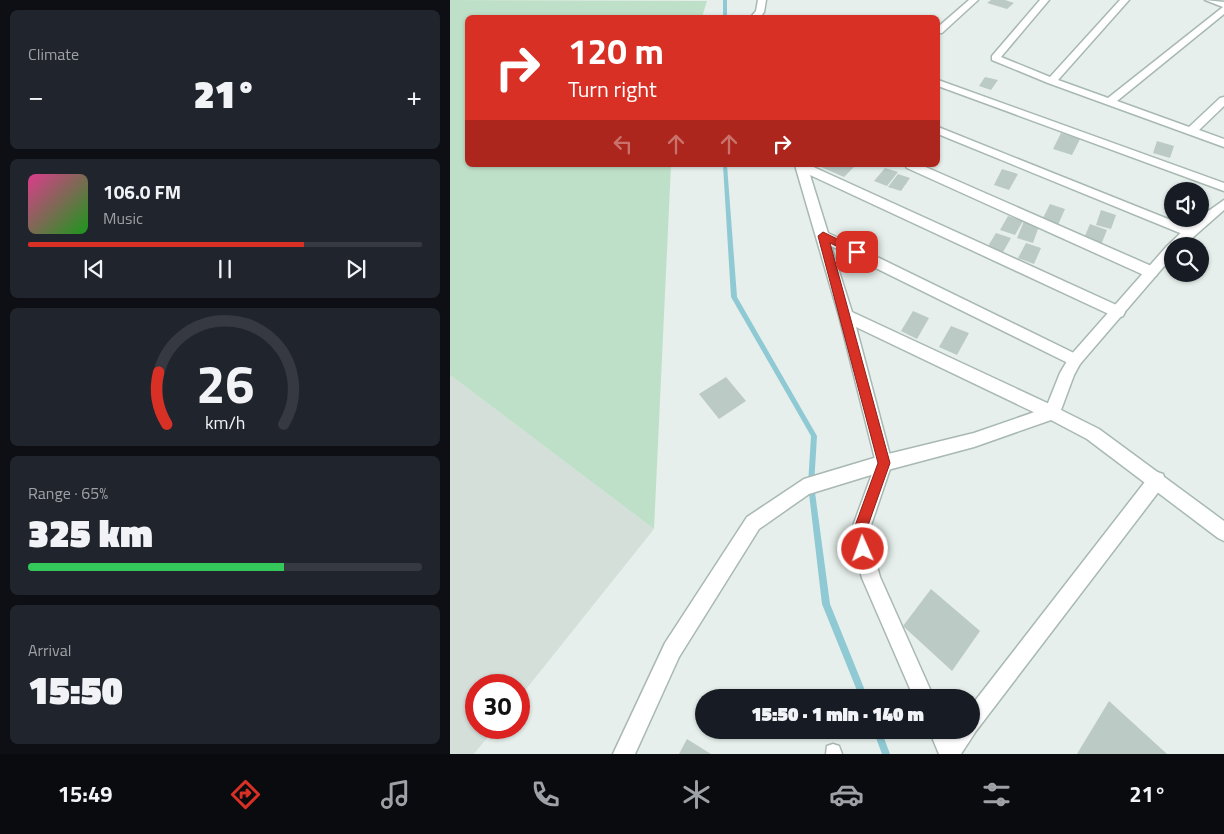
<!DOCTYPE html>
<meta charset="utf-8">
<style>
body{margin:0;font-family:"Titillium Web",sans-serif;background:#20242c;color:#f1f3f6;height:100vh;display:flex;flex-direction:column;font-size:19px;white-space:nowrap}
*{box-sizing:border-box;margin:0}
p{font-size:16px;color:#9ea1a6}
.icon{flex:none;width:28px;height:28px;fill:none;stroke:currentColor;stroke-width:2;stroke-linecap:round;stroke-linejoin:round}
.map{position:relative;flex:1;overflow:hidden}
.panel{display:flex;flex-direction:column;gap:10px;padding:10px;background:#0d0f14;width:450px}
.panel>*{flex:none}
.banner{position:absolute;left:15px;top:15px;width:475px;height:152px;border-radius:8px;box-shadow:0 1px 4px #0004;background:#d93025;color:#fff;overflow:hidden}
.tools{position:absolute;left:714px;top:182px;display:grid;gap:10px}
.tools a{display:grid;place-items:center;width:45px;height:45px;border-radius:50%;background:#171b24;box-shadow:0 1px 4px #0004;font-size:25px}
.speed{position:absolute;left:15px;top:674px;display:flex;gap:10px;font-size:25px;font-weight:700;text-align:center}
.speed>*{display:grid;place-content:center;width:65px;height:65px;border-radius:50%;background:#171b24;box-shadow:0 1px 4px #0004;line-height:1}
.speed .limit{border:8px solid #d22;background:#fff;color:#111}
.pin{position:absolute;display:grid;place-items:center;width:42px;height:42px;color:#fff;margin:-21px;border-radius:10px;box-shadow:0 2px 8px #0006}
.me{position:absolute;width:55px;margin:-28px;rotate:358deg;stroke-linejoin:round;filter:drop-shadow(0 0 4px #0008)}
.turn{display:flex;align-items:center;gap:18px;height:105px;padding:0 20px;font-size:22px}
.turn .icon{width:65px;height:65px;stroke-width:2.5}
.turn b{display:block;font-size:35px;line-height:42px}
.lanes{display:flex;align-items:center;height:48px;padding:0 20px;background:#0003;justify-content:center;gap:25px;direction:ltr}
.lanes .off{opacity:.35}
.big{font-size:38px;font-weight:800;line-height:1.1}
.panel .widget{flex:1;display:flex;flex-direction:column;justify-content:center;gap:8px;min-width:0;padding:0 18px;border-radius:8px;background:#20242c}
.panel .dial{align-items:center;gap:0}
.dial svg{height:130px;overflow:visible;fill:none;stroke:#363941;stroke-width:7;stroke-linecap:round;text-anchor:middle}
.dial text{fill:#f1f3f6;stroke:none}
.song{display:flex;align-items:center;gap:15px}
.cover{width:60px;height:60px;border-radius:8px;background:linear-gradient(135deg,hsl(330 70% 55%),hsl(120 70% 35%))}
.played{height:5px;border-radius:2px;background:linear-gradient(90deg,#d93025 70%,#363941 70%)}
.keys{display:flex;justify-content:space-around;direction:ltr}
.heat{display:flex;justify-content:space-between;align-items:center;font-size:28px;direction:ltr}
.charge{height:8px;border-radius:4px;background:linear-gradient(90deg,#34c759 65%,#363941 0)}
.trip{position:absolute;left:245px;top:689px;width:285px;height:50px;border-radius:25px;background:#171b24;box-shadow:0 1px 4px #0004;font-weight:800;line-height:50px;text-align:center}
.menu{display:flex;height:80px;justify-content:space-around;align-items:center;background:#090b0e;color:#9ea1a6}
.menu .icon{width:35px;height:35px}
.menu .on{color:#d93025}
.menu b{font-size:22px;color:#f1f3f6}
main{display:flex;flex:1;min-height:0}
.map>svg:first-child{display:block}
.built{fill:#d4dfda}
.green{fill:#bfe0c8}
.lines{fill:none;stroke-linecap:round;stroke-linejoin:round}
.stream{fill:#8ec9d4;fill-rule:evenodd}
.building{fill:#bbcac4}
.service-casing{stroke:#a8b8b2;stroke-width:3}
.minor-casing{stroke:#a8b8b2;stroke-width:3}
.tertiary-casing{stroke:#a8b8b2;stroke-width:3}
.service{fill:#fff;fill-rule:evenodd}
.minor{fill:#fff;fill-rule:evenodd}
.tertiary{fill:#fff;fill-rule:evenodd}
.route{fill:#d93025;stroke:#8d1f18}
</style>
<main>
<section class="panel">
<div class="widget"><p>Climate</p>
<div class="heat"><a>−</a><b class="big">21°</b><a>+</a></div>
</div>
<div class="widget">
<div class="song"><i class="cover"></i><div><b>106.0 FM</b><p>Music</p></div></div>
<div class="played"></div>
<div class="keys"><svg class="icon" aria-label="previous" viewBox="0 0 24 24"><path d="M18 5L8 12l10 7zM5 5v14"/></svg><svg class="icon" aria-label="pause" viewBox="0 0 24 24"><path d="M8 5v14M16 5v14"/></svg><svg class="icon" aria-label="next" viewBox="0 0 24 24"><path d="M6 5l10 7-10 7zM19 5v14"/></svg></div>
</div>
<div class="widget dial"><svg viewBox="0 0 100 80">
<path d="M14 69A42 42 0 1 1 86 69"/>
<path d="M14 69A42 42 0 0 1 9 37" stroke="#d93025"/>
<text x="50" y="56" font-size="32" font-weight="700">26</text>
<text x="50" y="72" font-size="11">km/h</text>
</svg></div>
<div class="widget"><p>Range · 65%</p><b class="big">325 km</b><div class="charge"></div></div>
<div class="widget"><p>Arrival</p><b class="big">15:50</b></div>
</section>
<div class="map">
<svg width="774" height="754" viewBox="0 0 774 754">
<rect width="100%" height="100%" fill="#e6efeb"/>
<!-- built -->
<path class="built" d="M0 375 204 529 69 698V685H26V728H45L24 754H0Z"/>
<!-- green -->
<path class="green" d="M0 0 257 1 252 17 18 18V165H221L204 529 0 375Z"/>
<g class="lines">
<!-- stream -->
<g class="stream">
<rect x="273" y="0" width="4" height="18"/>
<path d="M273 165H277L287 297 367 436 364 485 380 604 418 698H410L372 604 358 485 361 436 281 297Z"/>
<path d="M423 730H431L440 754H432Z"/>
</g>
</g>
<!-- building -->
<g class="building">
<path d="M541 0H555L564 3 557 9 537 3Z"/>
<path d="M535 77 548 80 541 90 529 86Z"/>
<path d="M611 133 630 139 622 155 603 149Z"/>
<path d="M707 141 724 146 720 158 703 153Z"/>
<path d="M373 165H406L394 177 371 167Z"/>
<path d="M435 168 448 172 437 186 424 181Z"/>
<path d="M552 169 568 174 559 190 544 185Z"/>
<path d="M448 174 460 178 451 191 438 187Z"/>
<path d="M600 204 615 209 608 225 592 220Z"/>
<path d="M651 210 666 215 661 229 646 225Z"/>
<path d="M558 216 573 221 565 235 550 230Z"/>
<path d="M574 221 589 226 583 243 567 238Z"/>
<path d="M640 224 657 230 651 245 634 238Z"/>
<path d="M546 233 561 238 553 252 538 246Z"/>
<path d="M576 243 591 248 584 264 568 258Z"/>
<path d="M463 311 479 318 467 339 451 331Z"/>
<path d="M501 326 519 333 507 355 489 347Z"/>
<path d="M276 377 296 401 269 419 249 394Z"/>
<path d="M481 589 530 631 502 671 453 626Z"/>
<path d="M659 701 717 754H627Z"/>
<path d="M237 739 261 754H229Z"/>
</g>
<g class="lines">
<!-- service casing -->
<g class="service-casing">
<path id="service" d="M383 744 389 746 392 754H376L377 746Z"/>
</g>
<!-- minor casing -->
<g class="minor-casing">
<g id="minor">
<path d="M308 0H316L314 12 310 18H300L306 11Z"/>
<path d="M519 0H528L492 33H488V27Z"/>
<path d="M590 0H599L551 57 600 77 670 0H679L608 80 658 98 773 7 755 0 774 2V14L667 101 739 127 770 98 774 97V106L749 130 774 139V147L598 83 542 60V56Z"/>
<path d="M488 80 774 183V191L488 86Z"/>
<path d="M488 127 743 229 745 232 743 235H735L488 134Z"/>
<path d="M345 165H359L673 308 675 312 673 316 668 318 663 316 360 175 378 233 630 356 632 360 630 364 625 366 620 364 381 246 402 312 608 408 610 413 608 418 602 420 596 418 406 327 442 463 418 534 430 577 484 698H464L412 578 400 534 426 463 389 316Z"/>
<path d="M455 165H471L706 268 708 272 706 276H696L457 168Z"/>
<path d="M707 472 713 474 715 480 713 486 526 731 511 754H489L479 730H500L501 733 503 730H521V706L701 474Z"/>
</g>
</g>
<!-- tertiary casing -->
<g class="tertiary-casing">
<path id="tertiary" d="M774 200V210L733 246H722V257L630 364 624 375 611 410 649 429 774 521V541L768 538 637 439 601 420 524 447 434 471 359 494 309 529 229 657 185 754H163L215 643 297 517 354 479 434 455 524 433 596 408 610 373 620 356 717 246 735 229 750 219V217Z"/>
</g>
<!-- service -->
<use href="#service" class="service"/>
<!-- minor -->
<use href="#minor" class="minor"/>
<!-- tertiary -->
<use href="#tertiary" class="tertiary"/>
</g>
<!-- route -->
<path class="route" d="M373 232 410 250 412 252 407 256 380 243 440 463 415 534 420 549 418 554 413 556 408 554 402 534 428 463 368 236Z"/>
</svg>
<div class="tools">
<a><svg class="icon" aria-label="sound" viewBox="0 0 24 24"><path d="M4 9h4l5-4v14l-5-4H4zM17 9q2 3 0 6"/></svg></a>
<a><svg class="icon" aria-label="search" viewBox="0 0 24 24"><circle cx="10" cy="10" r="6"/><path d="M15 15l6 6"/></svg></a>
</div>
<div class="speed"><div class="limit">30</div></div>
<div class="pin" style="left:407px;top:252px;background:#d93025"><svg class="icon" aria-label="arrive" viewBox="0 0 24 24"><path d="M6 21V4h12l-3 4 3 4H6"/></svg></div>
<svg class="me" style="left:413px;top:549px" viewBox="-20 -20 40 40"><circle r="17" fill="#d93025" stroke="#fff" stroke-width="3"/><path d="M0-11L8 9 0 5-8 9z" fill="#fff"/></svg>
<div class="trip">15:50 · 1 min · 140 m</div>
<div class="banner">
<div class="turn"><svg class="icon" aria-label="right" viewBox="0 0 24 24"><path d="M7 20v-9h11M14 6l5 5-5 5"/></svg><div><b>120 m</b>Turn right</div></div>
<div class="lanes"><svg class="icon off" aria-label="left" viewBox="0 0 24 24"><path d="M17 20v-9H6M10 6l-5 5 5 5"/></svg><svg class="icon off" aria-label="ahead" viewBox="0 0 24 24"><path d="M12 20V5M6 11l6-6 6 6"/></svg><svg class="icon off" aria-label="ahead" viewBox="0 0 24 24"><path d="M12 20V5M6 11l6-6 6 6"/></svg><svg class="icon" aria-label="right" viewBox="0 0 24 24"><path d="M7 20v-9h11M14 6l5 5-5 5"/></svg></div>
</div>
</div>
</main>
<nav class="menu">
<b>15:49</b>
<svg class="icon on" aria-label="directions" viewBox="0 0 24 24"><path d="M12 3l9 9-9 9-9-9zM9 14v-3h6M13 9l2 2-2 2"/></svg>
<svg class="icon" aria-label="music" viewBox="0 0 24 24"><path d="M9 18V5l10-2v13"/><circle cx="6" cy="18" r="3"/><circle cx="16" cy="16" r="3"/></svg>
<svg class="icon" aria-label="phone" viewBox="0 0 24 24"><path d="M5 4h4l2 5-3 2q2 4 5 5l2-3 5 2v4C11 20 4 13 5 4z"/></svg>
<svg class="icon" aria-label="climate" viewBox="0 0 24 24"><path d="M12 3v18M4 7l16 10M4 17L20 7"/></svg>
<svg class="icon" aria-label="car" viewBox="0 0 24 24"><path d="M5 17H2v-5l4-1 3-4h7l3 4 3 1v5h-3M9 17h6M6 11h13"/><circle cx="7" cy="17" r="2"/><circle cx="17" cy="17" r="2"/></svg>
<svg class="icon" aria-label="filters" viewBox="0 0 24 24"><path d="M4 7h16M4 17h16"/><circle cx="9" cy="7" r="2"/><circle cx="15" cy="17" r="2"/></svg>
<b>21°</b>
</nav>
